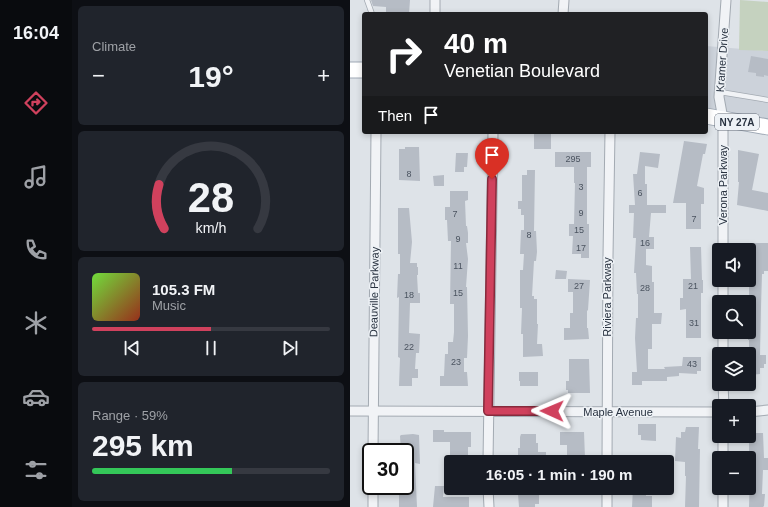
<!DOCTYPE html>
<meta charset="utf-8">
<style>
body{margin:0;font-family:Helvetica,sans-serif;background:#20242c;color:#f1f3f6;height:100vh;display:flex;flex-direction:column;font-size:15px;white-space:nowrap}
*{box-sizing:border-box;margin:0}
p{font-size:13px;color:#9ea1a6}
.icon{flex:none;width:22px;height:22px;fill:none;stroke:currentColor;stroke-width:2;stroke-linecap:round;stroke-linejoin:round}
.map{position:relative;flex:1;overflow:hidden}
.side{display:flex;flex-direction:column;gap:6px;padding:6px;background:#0d0f14;width:278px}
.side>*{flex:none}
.top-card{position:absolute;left:12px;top:12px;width:346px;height:122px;border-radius:4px;box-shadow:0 2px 6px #0003;background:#202124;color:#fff;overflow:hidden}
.buttons{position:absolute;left:362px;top:243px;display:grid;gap:8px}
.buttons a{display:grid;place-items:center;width:44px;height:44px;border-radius:4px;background:#171b24;box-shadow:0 2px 6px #0003;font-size:20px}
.speed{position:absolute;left:12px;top:443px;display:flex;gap:8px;font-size:20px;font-weight:700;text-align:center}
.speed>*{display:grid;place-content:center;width:52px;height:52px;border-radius:50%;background:#171b24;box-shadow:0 2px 6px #0003;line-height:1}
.speed .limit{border:2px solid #111;border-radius:6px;background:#fff;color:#111}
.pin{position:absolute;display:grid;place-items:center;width:34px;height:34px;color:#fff;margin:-41px -17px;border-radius:50% 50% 50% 0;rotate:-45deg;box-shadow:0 0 4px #0007}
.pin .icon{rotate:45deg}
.me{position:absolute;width:44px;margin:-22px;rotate:271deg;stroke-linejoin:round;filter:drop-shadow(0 0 3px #0008)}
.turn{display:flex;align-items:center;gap:14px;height:84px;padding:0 16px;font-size:18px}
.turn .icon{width:52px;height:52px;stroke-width:2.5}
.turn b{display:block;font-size:28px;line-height:34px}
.then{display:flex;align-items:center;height:38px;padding:0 16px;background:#0003;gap:8px;font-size:15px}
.big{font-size:30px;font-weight:700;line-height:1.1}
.side .widget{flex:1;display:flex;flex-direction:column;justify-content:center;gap:6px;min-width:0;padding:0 14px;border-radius:6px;background:#20242c}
.side .dial{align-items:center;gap:0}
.dial svg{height:104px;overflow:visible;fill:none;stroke:#363941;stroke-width:7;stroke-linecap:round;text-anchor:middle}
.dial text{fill:#f1f3f6;stroke:none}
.song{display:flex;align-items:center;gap:12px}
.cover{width:48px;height:48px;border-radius:6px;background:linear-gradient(135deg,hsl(100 70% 55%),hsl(10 70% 35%))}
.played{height:4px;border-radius:2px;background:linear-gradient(90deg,#d0415d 50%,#363941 50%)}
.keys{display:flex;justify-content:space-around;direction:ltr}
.heat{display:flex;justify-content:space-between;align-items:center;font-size:22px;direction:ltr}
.charge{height:6px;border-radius:3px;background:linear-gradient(90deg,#34c759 59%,#363941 0)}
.trip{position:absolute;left:94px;top:455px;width:230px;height:40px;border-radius:4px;background:#171b24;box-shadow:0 2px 6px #0003;font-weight:700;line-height:40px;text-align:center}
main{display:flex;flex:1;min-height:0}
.tabs{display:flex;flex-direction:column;width:72px;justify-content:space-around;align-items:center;background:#090b0e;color:#9ea1a6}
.tabs .icon{width:28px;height:28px}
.tabs .selected{color:#d0415d}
.tabs b{font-size:18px;color:#f1f3f6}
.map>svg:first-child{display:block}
.built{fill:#ccd2da}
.green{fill:#c5d2bf}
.building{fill:#b6bcc5}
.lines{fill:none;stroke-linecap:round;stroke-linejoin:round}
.service-casing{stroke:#a3aab2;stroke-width:6}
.minor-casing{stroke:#a3aab2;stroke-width:11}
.primary-casing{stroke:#9ea8b4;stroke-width:17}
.service{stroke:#f1f3f6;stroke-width:4.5}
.minor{stroke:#f1f3f6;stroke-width:9}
.primary{stroke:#fff;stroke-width:15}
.route-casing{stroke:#872a3c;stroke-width:10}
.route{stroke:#d0415d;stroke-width:7}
.labels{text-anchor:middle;stroke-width:3;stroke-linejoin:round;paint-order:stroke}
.number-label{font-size:9px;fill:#4b5460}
.shield{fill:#eef2f6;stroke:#636b76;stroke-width:1}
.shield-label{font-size:10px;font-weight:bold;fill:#27313f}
.street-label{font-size:11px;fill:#27313f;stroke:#eef2f6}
</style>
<main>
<nav class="tabs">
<b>16:04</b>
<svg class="icon selected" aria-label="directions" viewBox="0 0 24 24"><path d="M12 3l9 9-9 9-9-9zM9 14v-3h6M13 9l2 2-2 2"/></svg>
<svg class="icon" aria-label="music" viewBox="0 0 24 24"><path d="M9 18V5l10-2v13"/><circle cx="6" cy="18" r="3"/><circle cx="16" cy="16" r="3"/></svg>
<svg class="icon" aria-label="phone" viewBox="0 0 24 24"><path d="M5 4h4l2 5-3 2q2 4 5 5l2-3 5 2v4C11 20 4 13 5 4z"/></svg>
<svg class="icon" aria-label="climate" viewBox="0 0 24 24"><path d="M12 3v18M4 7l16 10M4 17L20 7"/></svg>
<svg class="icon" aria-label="car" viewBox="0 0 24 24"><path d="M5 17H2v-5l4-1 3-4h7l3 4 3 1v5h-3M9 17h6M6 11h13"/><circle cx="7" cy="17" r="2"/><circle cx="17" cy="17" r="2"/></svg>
<svg class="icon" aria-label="filters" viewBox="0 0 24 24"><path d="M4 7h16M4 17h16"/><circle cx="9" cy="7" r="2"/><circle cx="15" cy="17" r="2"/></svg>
</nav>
<section class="side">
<div class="widget"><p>Climate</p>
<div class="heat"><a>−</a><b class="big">19°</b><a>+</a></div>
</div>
<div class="widget dial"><svg viewBox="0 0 100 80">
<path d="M14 69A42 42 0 1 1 86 69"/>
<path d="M14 69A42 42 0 0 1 10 35" stroke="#d0415d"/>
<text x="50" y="56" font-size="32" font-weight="700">28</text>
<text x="50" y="72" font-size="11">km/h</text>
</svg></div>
<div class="widget">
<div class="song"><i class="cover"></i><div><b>105.3 FM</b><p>Music</p></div></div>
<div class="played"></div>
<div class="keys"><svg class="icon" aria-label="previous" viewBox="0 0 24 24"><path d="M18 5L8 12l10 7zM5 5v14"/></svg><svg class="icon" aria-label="pause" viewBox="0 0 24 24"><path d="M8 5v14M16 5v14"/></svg><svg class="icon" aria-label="next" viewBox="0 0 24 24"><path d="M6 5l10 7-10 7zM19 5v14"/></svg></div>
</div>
<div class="widget"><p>Range · 59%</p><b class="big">295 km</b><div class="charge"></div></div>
</section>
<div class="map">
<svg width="418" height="507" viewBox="0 0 418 507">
<rect width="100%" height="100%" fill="#dee3e8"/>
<!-- built -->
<path class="built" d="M356 46 418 51V119L356 108Z"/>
<!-- green -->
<path class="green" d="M390 0 418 2V51L389 50Z"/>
<!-- building -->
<g class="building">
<path d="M21 0H60L59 14H37L36 13V7L23 6Z"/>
<path d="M401 56 418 59V76L414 75V77L406 76V73L398 72Z"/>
<rect x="184" y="132" width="17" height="17"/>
<path d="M334 141 357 144 355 154H353L347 186 354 188V204H351V229H336V203H323Z"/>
<path d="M55 147H69L70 181 49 180V149H55Z"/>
<path d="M388 150 409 154 402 190 418 193V211L387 205 389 182H388Z"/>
<path d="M205 152H241V167H237V224H239V258H231V254H222L223 236H219V224H224L225 183H224V167H205Z"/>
<path d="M290 152 310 154 308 168 295 166V184H297V205H316V213H301L299 237H304V249H296V265L302 266V282H304V313H312L311 324H302V349H298V369H315L314 367 332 366 333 357H351V371H347V374L329 373V376L317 377V381H292V385H282V372H287L285 338 286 318H288V294H287L286 273H284L286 238H283L284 213H279V205H285L283 174H287Z"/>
<path d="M106 153H118L117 167H114V172H105Z"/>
<path d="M177 170H185L184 231H186L187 252 186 261H184L182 296H184V299H187V324H188L187 344H192L193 356 173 357V334H171L172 308H170V270H173L174 254H170L171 230H174V215H171V209H168V201H172V175H177Z"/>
<path d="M94 175V186H84L83 176Z"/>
<path d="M100 191H118V200L115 201 116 226H117L118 233V243H116L118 259 116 287H117L118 336 117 358H114V372H117L118 386H90V376H94L95 354H98V342H103L104 332V304H100L101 241H98L97 220H95V207H100Z"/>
<path d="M48 208H59L62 242 60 263H67V267H68V275H67L68 293H70V303H60L59 333 70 334 69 353H66L65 369H68V378H62V386H49L50 358 48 357 49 297 47 298 48 274H50V254H48Z"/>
<path d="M399 243H418V271H414V274H412L411 307 410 355H416V364H414V368H410V374L399 375V340H398V332H399Z"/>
<path d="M340 247H351L352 280H353V293H351V338H336V309L330 310V298H333V279H341Z"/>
<path d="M206 270 217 271 216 279H205Z"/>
<path d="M218 279 240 280 238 310 237 311V328H238L239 339 214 340V328H220V313H223V292H218Z"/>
<path d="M219 359H239L240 393H218V390H216V381H219Z"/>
<path d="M169 372H188V386H170V381H169Z"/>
<path d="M288 424H306V441L291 440V435H288Z"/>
<path d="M336 427H349L348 449H350L349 507H335L336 476H335V462L325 461 326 437 331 438V432H335Z"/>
<path d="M83 430H94V432H121V447H118V462H100V442H83Z"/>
<path d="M210 432H234L235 458H234V462H217V445H210Z"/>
<path d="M399 433H413L414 458H418V470H413L412 494H415L414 506 413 507H399L400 470H399Z"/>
<path d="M63 434 69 435 70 464 65 463 67 507H49V486H55V452H51L50 436 51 435Z"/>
<path d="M171 434H186V443H188V452H196V462H168V448H170V437Z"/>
<path d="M85 486H94L93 497H119V507H83Z"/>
<path d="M283 488H296V496H302V507H282Z"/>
<path d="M168 494H189V504H185V507H169Z"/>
</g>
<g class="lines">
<!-- service casing -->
<g class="service-casing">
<g id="service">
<path d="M17 0 22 14"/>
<path d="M370 92 418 100"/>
</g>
</g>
<!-- minor casing -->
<g class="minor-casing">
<g id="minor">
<path d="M85 14V0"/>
<path d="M213 14 214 0"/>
<path d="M373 250V119L369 97 376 0"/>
<path d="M373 280V302"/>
<path d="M373 332V354"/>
<path d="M373 384 374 406"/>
<path d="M0 411 369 412"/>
<path d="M399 412 418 410"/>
<path d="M23 452 26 132"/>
<path d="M373 458V436"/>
<path d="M138 462 143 132"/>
<path d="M257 462 258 256 260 132"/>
<path d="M138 488 139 507"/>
<path d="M257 488V507"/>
<path d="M23 507V486"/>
<path d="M373 507V488"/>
</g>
</g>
<!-- primary casing -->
<g class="primary-casing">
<g id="primary">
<path d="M0 70H14"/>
<path d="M356 116 418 127"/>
</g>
</g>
<!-- service -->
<use href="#service" class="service"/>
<!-- minor -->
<use href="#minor" class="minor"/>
<!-- primary -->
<use href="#primary" class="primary"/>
</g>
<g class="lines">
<!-- route casing -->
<g class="route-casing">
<path id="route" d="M142 179 138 411H202"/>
</g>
<!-- route -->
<use href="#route" class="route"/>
</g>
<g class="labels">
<!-- number labels -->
<g class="number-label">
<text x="223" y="162">295</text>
<text x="59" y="177">8</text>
<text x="231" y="190">3</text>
<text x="290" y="196">6</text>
<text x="231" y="216">9</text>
<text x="105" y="217">7</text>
<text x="344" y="222">7</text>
<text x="229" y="233">15</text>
<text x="179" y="238">8</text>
<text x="108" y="242">9</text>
<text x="295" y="246">16</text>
<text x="231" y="251">17</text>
<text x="108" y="269">11</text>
<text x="229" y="289">27</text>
<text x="343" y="289">21</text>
<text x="295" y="291">28</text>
<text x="108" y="296">15</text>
<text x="59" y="298">18</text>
<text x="344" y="326">31</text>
<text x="59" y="350">22</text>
<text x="106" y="365">23</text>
<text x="342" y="367">43</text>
</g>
<!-- shield labels -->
<rect class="shield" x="365" y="114" width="44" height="16" rx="3"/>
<g class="shield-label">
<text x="387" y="126">NY 27A</text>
</g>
<!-- street labels -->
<g class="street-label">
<text transform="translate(372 60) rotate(-86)" y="4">Kramer Drive</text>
<text transform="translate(373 185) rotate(-90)" y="4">Verona Parkway</text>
<text transform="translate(24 292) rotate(-89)" y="4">Deauville Parkway</text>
<text transform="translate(257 297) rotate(-90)" y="4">Riviera Parkway</text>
<text x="268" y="416">Maple Avenue</text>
</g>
</g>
</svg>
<div class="buttons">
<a><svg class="icon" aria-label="sound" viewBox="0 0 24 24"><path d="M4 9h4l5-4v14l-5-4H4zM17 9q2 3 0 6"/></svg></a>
<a><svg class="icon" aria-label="search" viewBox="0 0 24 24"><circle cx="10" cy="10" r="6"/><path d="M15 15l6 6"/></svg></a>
<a><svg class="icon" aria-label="layers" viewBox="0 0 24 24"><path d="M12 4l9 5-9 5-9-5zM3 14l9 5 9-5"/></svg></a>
<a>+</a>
<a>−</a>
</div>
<div class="speed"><div class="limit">30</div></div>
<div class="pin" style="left:142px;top:179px;background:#d93025"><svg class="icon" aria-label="arrive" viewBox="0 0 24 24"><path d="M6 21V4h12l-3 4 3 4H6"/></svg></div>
<svg class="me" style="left:202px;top:411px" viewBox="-20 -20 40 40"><path d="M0-17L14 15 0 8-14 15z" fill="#d0415d" stroke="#fff" stroke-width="4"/></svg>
<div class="trip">16:05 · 1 min · 190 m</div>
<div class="top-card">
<div class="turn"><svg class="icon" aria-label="right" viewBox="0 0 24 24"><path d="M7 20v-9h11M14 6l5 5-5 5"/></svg><div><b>40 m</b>Venetian Boulevard</div></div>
<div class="then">Then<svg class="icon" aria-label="arrive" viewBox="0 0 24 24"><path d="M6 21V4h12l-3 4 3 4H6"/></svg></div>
</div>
</div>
</main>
